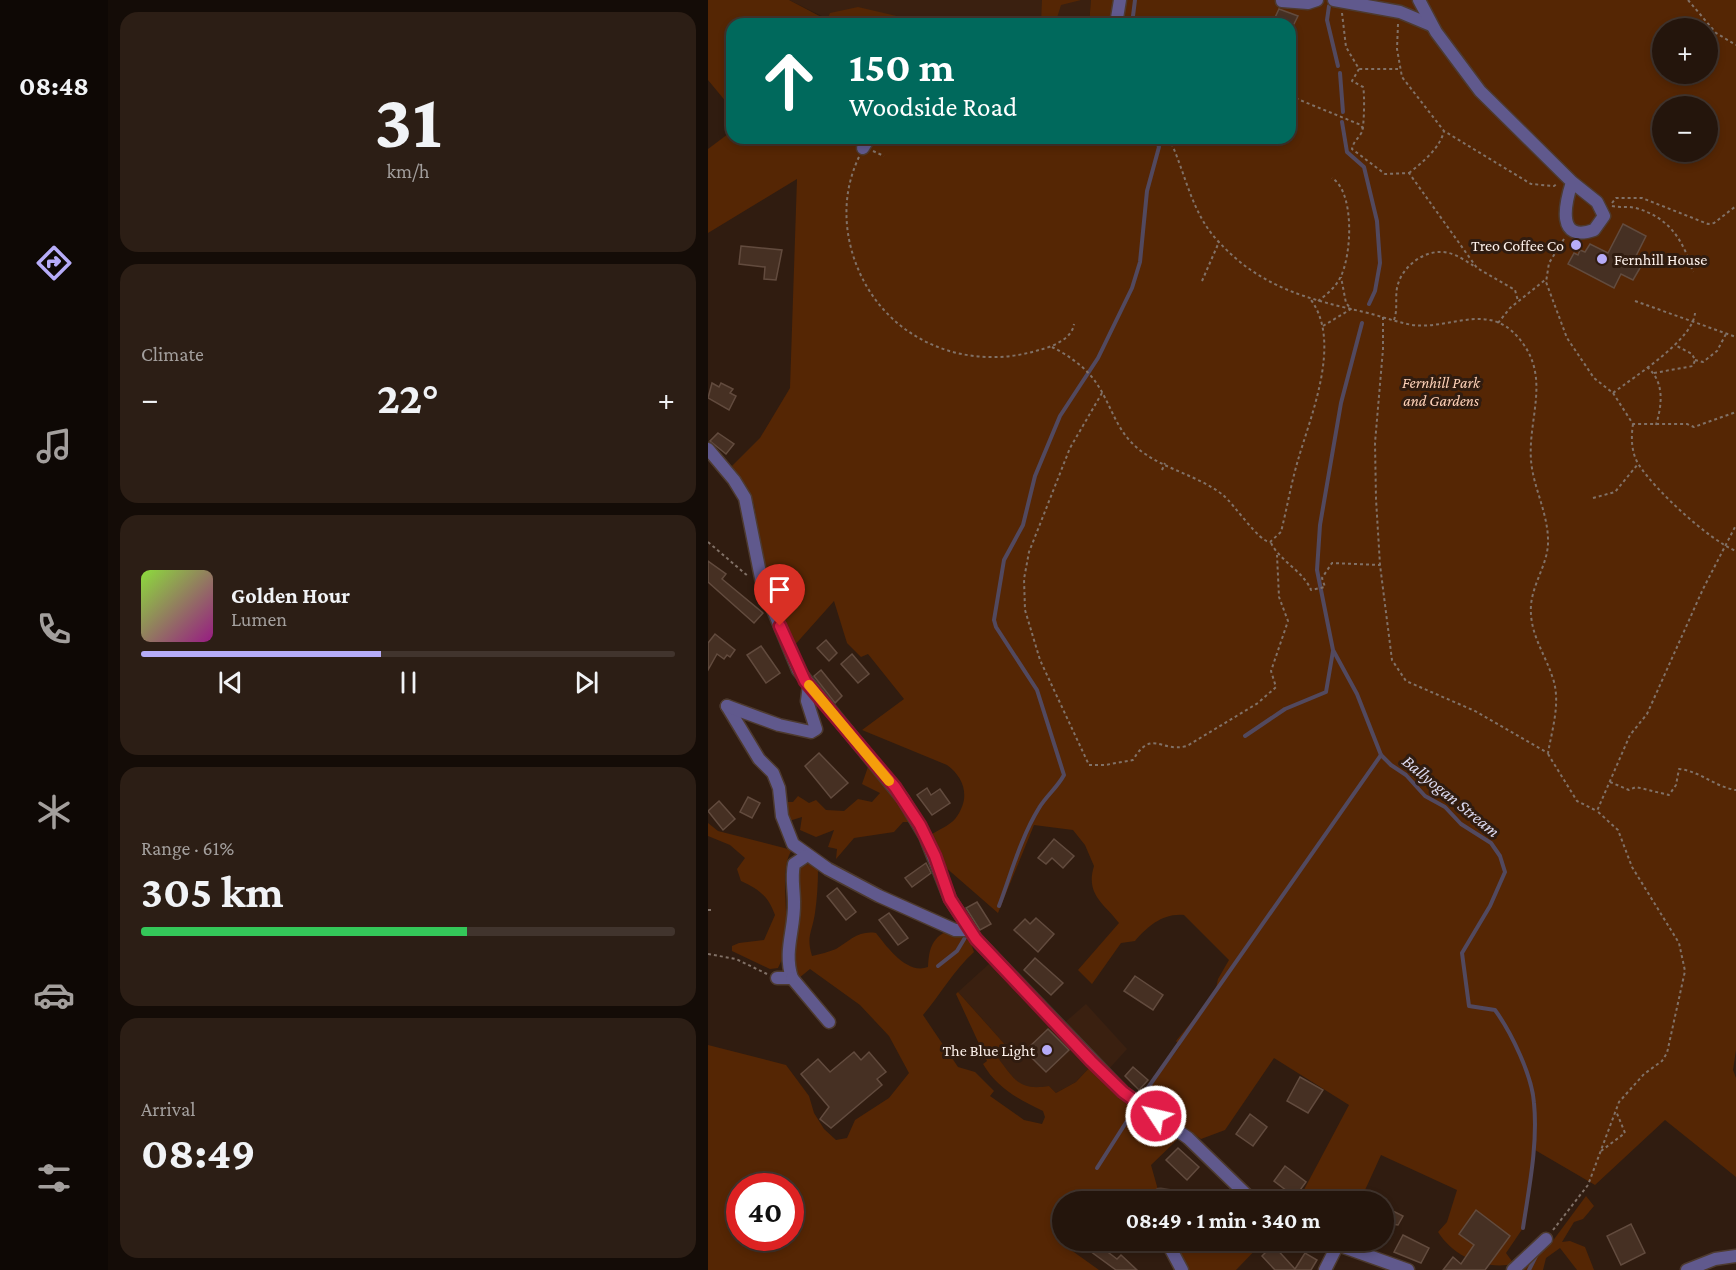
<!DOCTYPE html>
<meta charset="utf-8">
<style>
body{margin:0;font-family:"Crimson Pro",serif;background:#2c1e15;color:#f1f3f6;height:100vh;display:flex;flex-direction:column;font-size:22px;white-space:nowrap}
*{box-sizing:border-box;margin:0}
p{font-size:20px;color:#a39f9d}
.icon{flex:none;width:33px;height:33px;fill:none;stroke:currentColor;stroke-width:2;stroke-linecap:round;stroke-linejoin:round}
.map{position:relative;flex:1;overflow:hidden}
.drawer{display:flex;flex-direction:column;gap:12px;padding:12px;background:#140c07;width:600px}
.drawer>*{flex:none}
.banner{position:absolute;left:18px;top:18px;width:570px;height:126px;border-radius:18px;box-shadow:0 3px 9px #0003,0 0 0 2px #41342d;background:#00695c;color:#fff;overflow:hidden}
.buttons{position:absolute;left:944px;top:18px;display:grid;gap:12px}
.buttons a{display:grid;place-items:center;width:66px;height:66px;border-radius:50%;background:#24150c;box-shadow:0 3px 9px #0003,0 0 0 2px #41342d;font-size:30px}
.speed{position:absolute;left:18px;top:1173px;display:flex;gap:12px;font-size:30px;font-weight:700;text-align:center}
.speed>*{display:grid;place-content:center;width:78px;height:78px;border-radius:50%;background:#24150c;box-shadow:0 3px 9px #0003,0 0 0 2px #41342d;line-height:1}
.speed .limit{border:9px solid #d22;background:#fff;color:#111}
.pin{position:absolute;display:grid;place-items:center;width:51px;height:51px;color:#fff;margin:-62px -26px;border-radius:50% 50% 50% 0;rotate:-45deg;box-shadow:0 0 6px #0007}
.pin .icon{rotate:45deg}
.me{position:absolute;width:66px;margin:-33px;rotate:305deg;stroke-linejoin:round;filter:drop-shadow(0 0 4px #0008)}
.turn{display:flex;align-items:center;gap:21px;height:126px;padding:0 24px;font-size:27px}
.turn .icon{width:78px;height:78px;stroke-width:2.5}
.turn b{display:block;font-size:42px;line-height:51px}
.big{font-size:45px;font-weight:700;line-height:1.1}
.drawer .widget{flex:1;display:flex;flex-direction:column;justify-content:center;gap:9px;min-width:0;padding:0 21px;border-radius:18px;background:#2c1e15}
.drawer .dial{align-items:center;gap:0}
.dial b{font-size:78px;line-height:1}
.song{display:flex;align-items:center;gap:18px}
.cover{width:72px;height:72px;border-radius:9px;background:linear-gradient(135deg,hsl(90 70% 55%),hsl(310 70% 35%))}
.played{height:6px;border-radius:3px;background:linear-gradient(90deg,#b6acf8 45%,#41342d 45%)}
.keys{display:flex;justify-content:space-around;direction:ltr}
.heat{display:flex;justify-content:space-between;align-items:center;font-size:33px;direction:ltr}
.charge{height:9px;border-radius:4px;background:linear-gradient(90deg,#34c759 61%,#41342d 0)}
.trip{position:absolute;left:344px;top:1191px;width:342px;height:60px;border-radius:30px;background:#24150c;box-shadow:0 3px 9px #0003,0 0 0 2px #41342d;font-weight:700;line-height:60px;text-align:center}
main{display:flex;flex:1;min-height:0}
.dock{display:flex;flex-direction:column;width:108px;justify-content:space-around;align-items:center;background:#0e0805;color:#a39f9d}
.dock .icon{width:42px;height:42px}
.dock .current{color:#b6acf8}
.dock b{font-size:27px;color:#f1f3f6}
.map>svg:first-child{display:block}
.built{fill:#3a2010}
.green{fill:#552604;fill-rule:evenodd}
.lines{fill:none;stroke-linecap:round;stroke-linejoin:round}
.stream{stroke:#52495f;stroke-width:4}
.building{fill:#463023;stroke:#624b3e;stroke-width:1.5}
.minor-casing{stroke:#4d3a2f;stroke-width:15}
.path{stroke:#817167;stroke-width:2;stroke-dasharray:3 3;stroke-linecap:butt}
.minor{stroke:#60598d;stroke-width:12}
.route-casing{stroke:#92132f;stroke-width:15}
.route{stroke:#e11d48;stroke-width:10}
.slow{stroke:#f59e0b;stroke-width:10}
.poi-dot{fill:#b6acf8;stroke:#301c10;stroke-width:2}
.labels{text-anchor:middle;stroke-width:6;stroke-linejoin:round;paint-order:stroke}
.poi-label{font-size:16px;fill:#fef2ec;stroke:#301c10;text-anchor:end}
.park-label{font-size:16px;font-style:italic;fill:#fdd0b7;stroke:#301c10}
.water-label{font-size:18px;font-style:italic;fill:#dad8ee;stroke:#301c10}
</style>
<main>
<nav class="dock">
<b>08:48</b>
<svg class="icon current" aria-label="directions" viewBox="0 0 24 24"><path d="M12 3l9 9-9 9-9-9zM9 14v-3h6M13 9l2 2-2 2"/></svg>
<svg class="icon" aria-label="music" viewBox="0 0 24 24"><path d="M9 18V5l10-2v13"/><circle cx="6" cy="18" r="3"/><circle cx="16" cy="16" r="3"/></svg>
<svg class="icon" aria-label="phone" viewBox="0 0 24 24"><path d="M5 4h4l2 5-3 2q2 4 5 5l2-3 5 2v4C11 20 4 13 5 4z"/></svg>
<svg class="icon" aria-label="climate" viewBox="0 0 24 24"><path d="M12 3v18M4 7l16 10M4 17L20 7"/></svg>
<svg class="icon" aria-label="car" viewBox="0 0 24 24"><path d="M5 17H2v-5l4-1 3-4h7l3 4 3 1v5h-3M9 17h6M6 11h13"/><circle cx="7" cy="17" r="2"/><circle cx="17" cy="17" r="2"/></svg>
<svg class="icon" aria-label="filters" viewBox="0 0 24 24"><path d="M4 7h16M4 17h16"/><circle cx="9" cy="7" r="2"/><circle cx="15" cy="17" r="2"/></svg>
</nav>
<section class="drawer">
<div class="widget dial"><b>31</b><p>km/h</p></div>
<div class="widget"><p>Climate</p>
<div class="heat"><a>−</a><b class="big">22°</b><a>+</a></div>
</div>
<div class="widget">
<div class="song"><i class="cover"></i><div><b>Golden Hour</b><p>Lumen</p></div></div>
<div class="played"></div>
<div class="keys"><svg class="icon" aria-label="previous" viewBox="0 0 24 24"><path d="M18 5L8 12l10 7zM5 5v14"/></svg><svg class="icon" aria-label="pause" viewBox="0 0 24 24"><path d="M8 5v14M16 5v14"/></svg><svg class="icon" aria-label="next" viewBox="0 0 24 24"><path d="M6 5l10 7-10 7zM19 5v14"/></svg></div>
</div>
<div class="widget"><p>Range · 61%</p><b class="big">305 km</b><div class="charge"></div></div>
<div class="widget"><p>Arrival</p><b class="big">08:49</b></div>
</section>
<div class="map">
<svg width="1028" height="1270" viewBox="0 0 1028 1270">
<rect width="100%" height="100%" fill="#301c10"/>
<!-- built -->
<g class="built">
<path d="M81 0H383L381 24H130Z"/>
<path d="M282 963 382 1067 368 1082 348 1093 341 1086 325 1089 310 1084 289 1058 300 1048 250 992Z"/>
<path d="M378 1004 419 1049 399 1071 354 1025Z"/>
</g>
<!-- green -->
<g class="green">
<path d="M0 0H81L119 20 122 13 150 7 223 24H24V109L0 80Z"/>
<path d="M334 0H373L353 5 347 24H333Z"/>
<path d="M383 0H1028V1050L1025 1070 1028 1078V1177L957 1120 887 1185 827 1150 815 1228 798 1253 806 1264C776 1270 746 1257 730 1232L739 1222 749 1190 673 1155 652 1201H590L641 1105 566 1058 517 1130 493 1139 432 1099 472 1046 468 1041 507 993 510 979 521 960 476 915C455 913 440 926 427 941L413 943 384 984 370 970 411 923C397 904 377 895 386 866L377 845 365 830 326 825 290 913 236 866 223 835C230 830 242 825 247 819 263 799 257 778 239 765L154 730 196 699 160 654 153 657 139 643 126 601 85 647 56 570 46 504 24 466 52 438 82 388 89 179 0 233V149L24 131V138H582V24H381ZM954 28H999V74H954ZM954 106H999V152H954Z"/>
<path d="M161 764 186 795 206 829 200 822H195L186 832 146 838 128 859 129 849 120 847 126 830 108 837 92 830 94 817 81 821 76 802H85L90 796 101 803 108 800 118 810 136 811 150 799 164 802 172 793 154 784Z"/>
<path d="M0 823 10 831 84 850C67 873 89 935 70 968L62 969 24 951V946L31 943 56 940 67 915C60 896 52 890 33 881L29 869 37 858 22 845 0 836Z"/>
<path d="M102 863 110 869C110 884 109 899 107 913 104 933 98 936 104 956 112 954 121 952 128 949 141 941 151 930 168 933 179 947 199 975 220 967 221 950 223 939 239 931L262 941 266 952C245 971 233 994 215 1015L250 1067 267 1072 286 1091 282 1096 316 1120 334 1124 337 1117 335 1111C310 1099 289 1088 275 1064L279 1061 248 994 250 992 300 1048 290 1058C307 1080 311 1091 341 1086L348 1093 368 1082 382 1067 419 1101 471 1138 443 1165 450 1190 440 1195 435 1201 354 1202V1233L349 1240 391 1270H0V1045L78 1065 101 1096 106 1113 116 1129 128 1140 139 1138 147 1120 181 1098 201 1073 181 1036 152 1005 102 969 91 978C79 949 94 933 93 905 93 887 87 890 92 868ZM32 1186H82V1238H32Z"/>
<path d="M878 1196 886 1206 875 1219 866 1222 854 1242 862 1241 877 1247 886 1270H869L852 1248 838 1258 835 1270H812L841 1246Z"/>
<path d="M552 1240 554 1243 528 1270H479L463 1241Z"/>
</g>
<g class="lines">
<!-- stream -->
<g class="stream">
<path d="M621 6 619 20 630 66"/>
<path d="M424 24 427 0"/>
<path d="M632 73 635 112"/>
<path d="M634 122 639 152 656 167 669 221 672 263 667 291 661 304"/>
<path d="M654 323 633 403 612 525 609 570 625 650 649 694 673 755 683 765 698 775 717 796 737 807 753 824 783 843 792 856 797 872 782 906 754 953 761 1006 787 1010C803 1032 824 1075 826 1103 830 1144 821 1188 815 1228"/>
<path d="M537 736 577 709 618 692 625 651"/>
<path d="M291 906C303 874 313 837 331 808 338 796 349 788 356 775L329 690 288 627 286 620 296 560 315 525 327 476 352 416 390 358 424 288 432 262 439 191 451 147 448 138"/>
<path d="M230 966 249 951 258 936"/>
<path d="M432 1099 673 755"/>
<path d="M389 1168 426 1110"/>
<path d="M821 1270 830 1252"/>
</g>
</g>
<!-- building -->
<g class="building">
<path d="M571 9 590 16 586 24H564Z"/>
<path d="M915 224 938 236 924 264 932 268 925 280 913 274 906 288 860 264 866 253 870 255 872 250 877 252 882 244 900 253Z"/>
<path d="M33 246 74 250 68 280 56 279 57 267 31 264Z"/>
<path d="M4 383 11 387 13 383 25 389 22 393 28 396 21 410 0 398Z"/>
<path d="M10 433 26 444 18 454 2 441Z"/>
<path d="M0 561 18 574 14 579 55 613 46 623 0 582Z"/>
<path d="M7 634 27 650 22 657 19 655 16 659 9 654 0 670V643Z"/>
<path d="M118 640 129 653 121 661 109 648Z"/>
<path d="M53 646 72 673 58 683 39 655Z"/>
<path d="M144 654 161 674 150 683 133 664Z"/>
<path d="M113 670 134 696 127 703 106 676Z"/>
<path d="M111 753 140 783 123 798 97 766Z"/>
<path d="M219 788 223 795 232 789 242 803 224 815 209 795Z"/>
<path d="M40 797 52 803 44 818 32 812Z"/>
<path d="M11 801 27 819 15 830 0 811Z"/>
<path d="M346 839 366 856 355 868 344 858 338 864 330 858Z"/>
<path d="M218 863 223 873 204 887 197 878Z"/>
<path d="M129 888 148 912 138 920 119 896Z"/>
<path d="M269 902 283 924 272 930 258 908Z"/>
<path d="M181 913 200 938 190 945 171 920Z"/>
<path d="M328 918 346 934 330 952 306 930 317 919 322 924Z"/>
<path d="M327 958 355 983 343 995 316 970Z"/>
<path d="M427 976 455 995 445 1010 416 991Z"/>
<path d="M340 1029 361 1050 338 1072 317 1051Z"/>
<path d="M146 1052 153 1060 161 1052 178 1072 169 1079 174 1085 123 1128 112 1119 121 1107 93 1074 110 1059 122 1072Z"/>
<path d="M425 1067 440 1080 431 1090 417 1076Z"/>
<path d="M592 1077 615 1090 600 1113 579 1101Z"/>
<path d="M542 1114 559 1127 545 1146 528 1134Z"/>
<path d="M470 1148 491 1167 479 1180 458 1160Z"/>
<path d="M577 1166 598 1182 587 1197 566 1181Z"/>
<path d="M675 1206 695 1216 690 1225 675 1223Z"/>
<path d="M768 1210 802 1236 777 1270H735L745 1257 753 1264 766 1245 751 1234Z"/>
<path d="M923 1224 937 1253 913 1265 899 1236Z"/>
<path d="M695 1235 721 1248 713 1263 686 1252Z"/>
<path d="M384 1240 409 1259 413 1255 429 1270H408L378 1248Z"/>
<path d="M565 1245 587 1269 597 1253 609 1260 603 1270H567L554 1256Z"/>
</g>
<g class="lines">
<!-- minor casing -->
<g class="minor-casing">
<g id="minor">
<path d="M626 0 692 12 723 25"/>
<path d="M711 0 728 32 772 91 864 182 889 202 896 216 886 230C848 243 857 204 864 182"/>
<path d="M574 1 600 3 609 0"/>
<path d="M408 24 412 0"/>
<path d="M155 148 161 138"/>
<path d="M0 449 26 480 37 498 54 583 90 670 195 799 217 836 242 899 268 939 415 1092 480 1138 546 1202"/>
<path d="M19 706 51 759 65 773 71 788 74 816 85 844 120 869 171 896 247 930H261"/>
<path d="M19 706 71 725 103 732 108 729 99 701 101 685"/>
<path d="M69 978H84C75 951 87 929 86 902 86 888 83 878 86 864L98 856"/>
<path d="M84 978 121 1022"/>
<path d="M442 1202 452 1195 494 1202"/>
<path d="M458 1240 474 1270"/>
<path d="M616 1240 700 1270"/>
<path d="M617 1270 629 1246"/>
<path d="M805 1270 838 1239"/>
<path d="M979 1270 1007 1259 1028 1256"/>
</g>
</g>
<!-- path -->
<g class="path">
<path d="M980 0 1008 33 1028 45"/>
<path d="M634 13 638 47 651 69H690"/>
<path d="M690 24 689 49 694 77 736 131 823 184 846 186 850 183"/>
<path d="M651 69 644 81 655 87C657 94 656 127 654 132 650 139 645 142 644 149L677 174 701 173 769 268 807 290 810 301"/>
<path d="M582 96 653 125 655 129"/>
<path d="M461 138C477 171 483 212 509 240 552 288 600 299 660 313 675 317 689 322 704 325 746 330 784 298 816 345 841 381 820 420 823 460 825 488 841 514 840 544 839 565 825 583 823 605 821 635 838 654 846 682 852 705 844 730 840 753L767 711 698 681 684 660 672 565 668 499 667 443 675 349V317"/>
<path d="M346 139 347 138"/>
<path d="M165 151 176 156"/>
<path d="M151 157C136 188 135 223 145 255 170 336 253 374 331 350 344 347 364 339 366 324"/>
<path d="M701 173C715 162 732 148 736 131"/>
<path d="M904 203 908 198H934L1000 224 1006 223 1028 206"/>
<path d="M904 206C912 208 920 206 928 208 962 218 975 240 985 272"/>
<path d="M856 239 841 263 838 282 859 338 886 378 905 393C927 376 985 340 987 313"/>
<path d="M494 281 511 242"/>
<path d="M610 301C618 295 627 288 632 278 644 256 647 192 624 178"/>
<path d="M927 301 1028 337"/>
<path d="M686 320C690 309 687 299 689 288 693 266 719 247 741 253 750 255 759 262 766 266"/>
<path d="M790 323 802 308 837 280"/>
<path d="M615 326 643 309 638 303 633 277"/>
<path d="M344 347C360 355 379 368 389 384 402 403 407 426 424 443 448 468 487 473 515 495 526 504 551 542 562 542L573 532C579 508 583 484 590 460 603 415 634 342 603 300"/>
<path d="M987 360 995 362 1009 351 1018 334"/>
<path d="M939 367C957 382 954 405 948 425"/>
<path d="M946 373 985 366 987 360 984 354 967 345"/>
<path d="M394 393 362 448 321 552 316 579 317 610 332 660 381 765H397L425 760C444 728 452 753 479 746L550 703 568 687 563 671 580 621 571 597 569 555"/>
<path d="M905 393 925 424H979L986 427 1028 412"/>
<path d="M925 424C923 437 923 453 931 465 947 490 1001 540 1028 551"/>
<path d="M454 470 457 463"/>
<path d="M885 498 907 492 930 464"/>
<path d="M0 542 41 577"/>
<path d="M563 543C572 561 596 572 603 590L617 587 614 578 624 563 672 565"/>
<path d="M840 754 869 801 889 811"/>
<path d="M902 782 921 790 928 787 961 795 968 785 971 769C992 771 1007 787 1028 790"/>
<path d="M0 910H4"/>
<path d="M0 954 28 959 59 974"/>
<path d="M893 1151 917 1133 908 1111"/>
<path d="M845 1230 880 1185 911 1102 936 1074 954 1061 959 1053 977 971 971 943 924 867 910 830 889 811 922 735 939 714 995 589 1028 525"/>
</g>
<!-- minor -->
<use href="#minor" class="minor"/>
</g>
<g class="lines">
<!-- route casing -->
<g class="route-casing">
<path id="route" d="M72 626 97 681 187 787 212 825 227 856 242 899 268 939 383 1061 415 1092 448 1116"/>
</g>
<!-- route -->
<use href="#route" class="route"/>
<!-- slow -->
<path class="slow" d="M101 685 181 781"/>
</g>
<!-- markers -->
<g class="poi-dot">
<circle cx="868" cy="245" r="6"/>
<circle cx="894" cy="259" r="6"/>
<circle cx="339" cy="1050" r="6"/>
</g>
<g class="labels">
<!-- poi labels -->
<g class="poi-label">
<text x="856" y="251">Treo Coffee Co</text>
<text x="906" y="265" text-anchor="start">Fernhill House</text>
<text x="327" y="1056">The Blue Light</text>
</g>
<!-- park labels -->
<g class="park-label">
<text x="733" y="388">Fernhill Park<tspan x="733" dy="18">and Gardens</tspan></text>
</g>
<!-- water labels -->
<g class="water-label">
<text transform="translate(743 796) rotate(39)" y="6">Ballyogan Stream</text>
</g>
</g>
</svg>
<div class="buttons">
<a>+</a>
<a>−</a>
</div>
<div class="speed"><div class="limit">40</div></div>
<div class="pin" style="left:72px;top:626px;background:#d93025"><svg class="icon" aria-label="arrive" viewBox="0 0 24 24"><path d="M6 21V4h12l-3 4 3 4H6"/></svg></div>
<svg class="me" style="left:448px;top:1116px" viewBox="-20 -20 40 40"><circle r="17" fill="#e11d48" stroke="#fff" stroke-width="3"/><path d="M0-11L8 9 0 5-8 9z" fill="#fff"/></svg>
<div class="trip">08:49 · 1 min · 340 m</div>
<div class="banner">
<div class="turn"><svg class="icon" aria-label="ahead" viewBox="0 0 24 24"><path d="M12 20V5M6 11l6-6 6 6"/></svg><div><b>150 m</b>Woodside Road</div></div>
</div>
</div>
</main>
